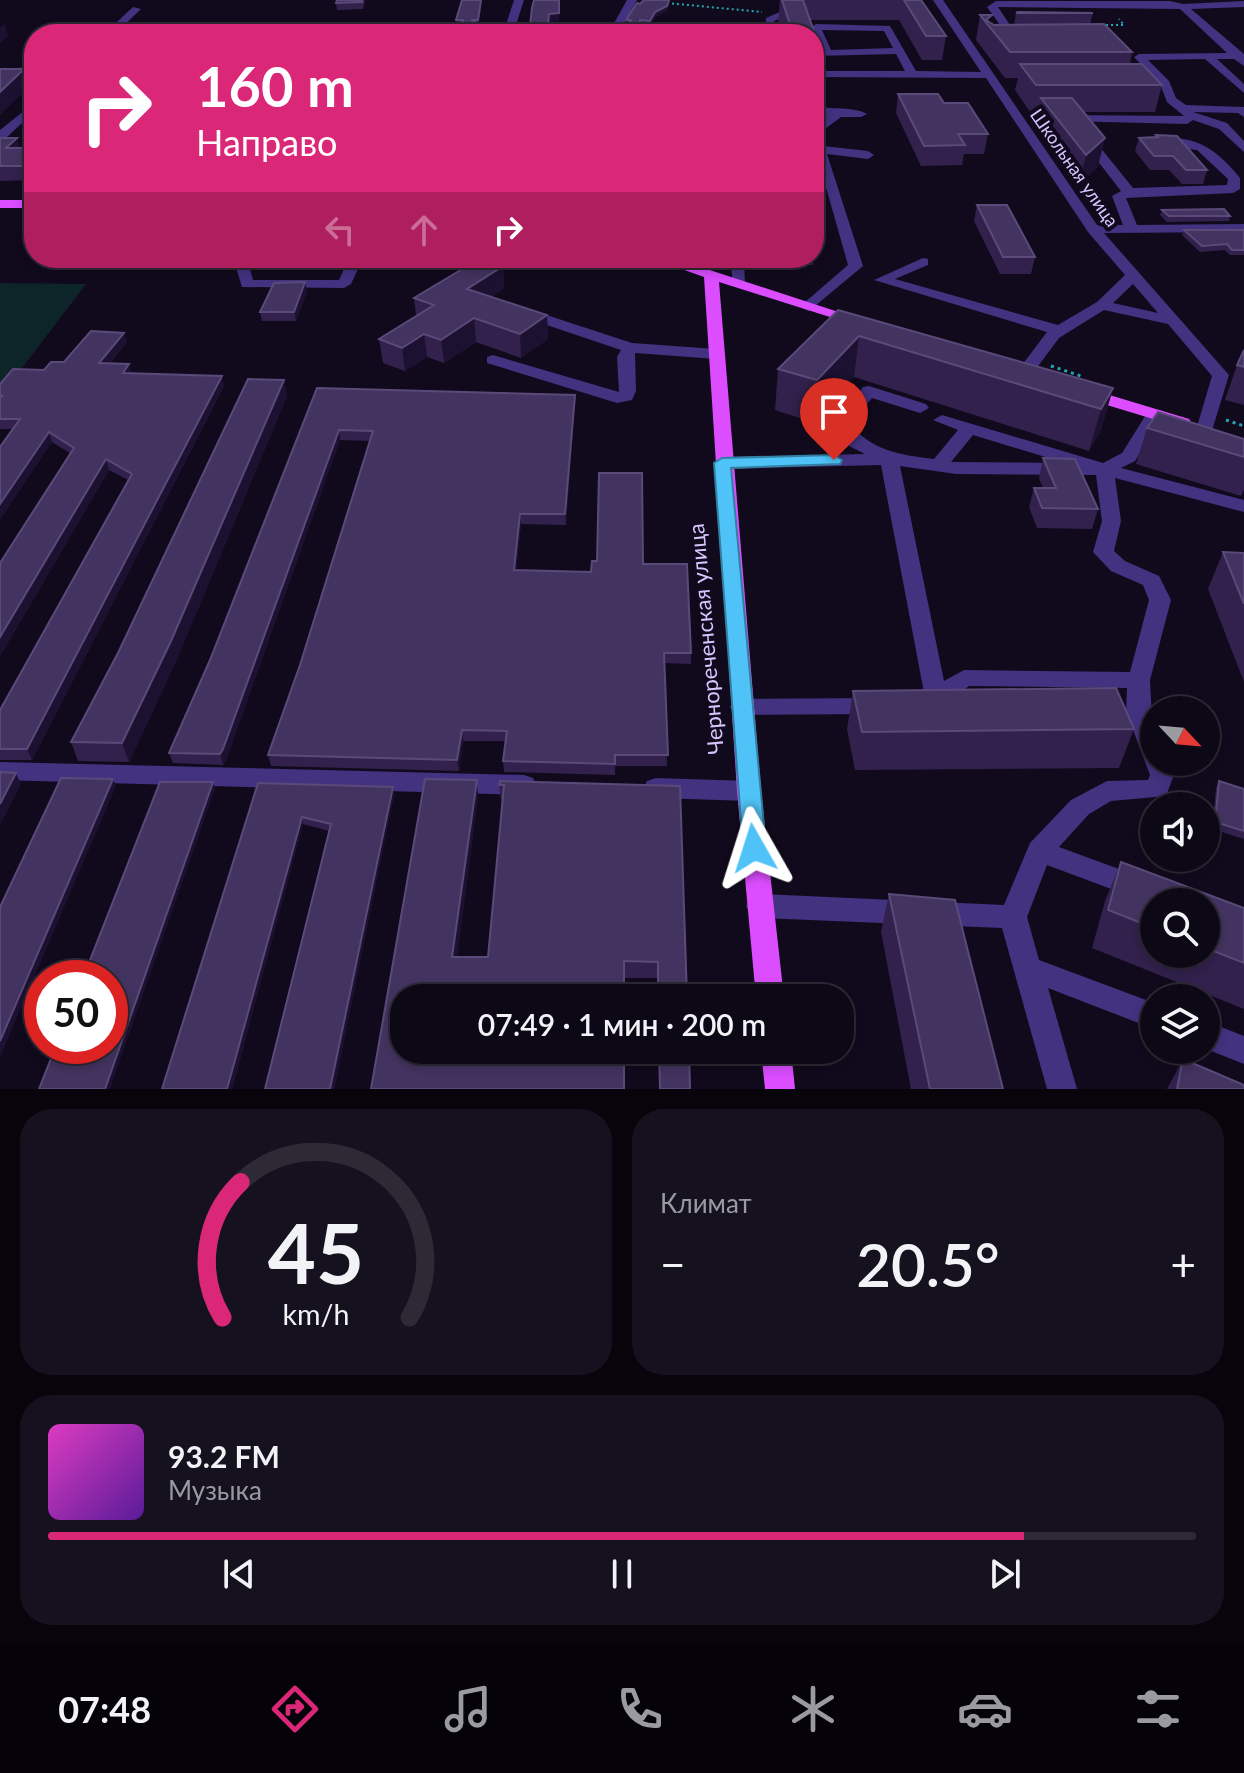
<!DOCTYPE html>
<html lang="ru">
<meta charset="utf-8">
<style>
body{margin:0;font-family:Lato,sans-serif;background:#16111f;color:#f1f3f6;height:100vh;display:flex;flex-direction:column;font-size:30px;white-space:nowrap}
*{box-sizing:border-box;margin:0}
p{font-size:26px;color:#9a9aa1}
.icon{flex:none;width:44px;height:44px;fill:none;stroke:currentColor;stroke-width:2;stroke-linecap:round;stroke-linejoin:round}
.map{position:relative;height:1089px;overflow:hidden}
.panel{display:flex;flex-direction:column;gap:20px;padding:20px;background:#07040c;flex:1}
.panel>*{flex:none}
.guide{position:absolute;left:24px;top:24px;width:800px;height:244px;border-radius:32px;box-shadow:0 4px 12px #0003,0 0 0 2px #2d2935;background:#db2777;color:#fff;overflow:hidden}
.needle{width:52px;rotate:116deg}
.tools{position:absolute;left:1140px;top:696px;display:grid;gap:16px}
.tools a{display:grid;place-items:center;width:80px;height:80px;border-radius:50%;background:#0d0816;box-shadow:0 4px 12px #0003,0 0 0 2px #2d2935;font-size:40px}
.speed{position:absolute;left:24px;top:960px;display:flex;gap:16px;font-size:40px;font-weight:700;text-align:center}
.speed>*{display:grid;place-content:center;width:104px;height:104px;border-radius:50%;background:#0d0816;box-shadow:0 4px 12px #0003,0 0 0 2px #2d2935;line-height:1}
.speed .limit{border:12px solid #d22;background:#fff;color:#111}
.pin{position:absolute;display:grid;place-items:center;width:68px;height:68px;color:#fff;margin:-82px -34px;border-radius:50% 50% 50% 0;rotate:-45deg;box-shadow:0 0 8px #0007}
.pin .icon{rotate:45deg}
.me{position:absolute;width:88px;margin:-44px;rotate:354deg;stroke-linejoin:round;filter:drop-shadow(0 0 6px #0008)}
.turn{display:flex;align-items:center;gap:28px;height:168px;padding:0 40px;font-size:36px}
.turn .icon{width:104px;height:104px;stroke-width:2.5}
.turn b{display:block;font-size:56px;line-height:68px}
.lanes{display:flex;align-items:center;height:76px;padding:0 40px;background:#0003;justify-content:center;gap:40px;direction:ltr}
.lanes .off{opacity:.35}
.big{font-size:60px;font-weight:600;line-height:1.1}
.panel .widget{flex:1;display:flex;flex-direction:column;justify-content:center;gap:12px;min-width:0;padding:0 28px;border-radius:32px;background:#16111f}
.panel .dial{align-items:center;gap:0}
.dial svg{height:208px;overflow:visible;fill:none;stroke:#2d2935;stroke-width:7;stroke-linecap:round;text-anchor:middle}
.dial text{fill:#f1f3f6;stroke:none}
.song{display:flex;align-items:center;gap:24px}
.cover{width:96px;height:96px;border-radius:12px;background:linear-gradient(135deg,hsl(310 70% 55%),hsl(270 70% 35%))}
.played{height:8px;border-radius:4px;background:linear-gradient(90deg,#db2777 85%,#2d2935 85%)}
.keys{display:flex;justify-content:space-around;direction:ltr}
.heat{display:flex;justify-content:space-between;align-items:center;font-size:44px;direction:ltr}
.panel .tiles{flex:1;display:grid;gap:20px;grid-template-columns:1fr 1fr}
.widget:last-child{grid-column:span 2}
.trip{position:absolute;left:390px;top:984px;width:464px;height:80px;border-radius:32px;background:#0d0816;box-shadow:0 4px 12px #0003,0 0 0 2px #2d2935;font-weight:600;line-height:80px;text-align:center}
.dock{display:flex;height:128px;justify-content:space-around;align-items:center;background:#050309;color:#9a9aa1}
.dock .icon{width:56px;height:56px}
.dock .current{color:#db2777}
.dock b{font-size:36px;color:#f1f3f6}
.map>svg:first-child{display:block}
.green{fill:#0d2428}
.lines{fill:none;stroke-linecap:round;stroke-linejoin:round}
.path-far1{stroke:#24a5b5;stroke-width:2;stroke-dasharray:2 3;stroke-linecap:butt}
.path{stroke:#24a5b5;stroke-width:3;stroke-dasharray:3 4;stroke-linecap:butt}
.minor{fill:#423280;fill-rule:evenodd}
.major{fill:#db4dff;fill-rule:evenodd}
.wall{fill:#31214c;fill-rule:evenodd}
.shaded-wall{fill:#1d1131}
.building{fill:#433360;stroke:#5a4a79;stroke-width:2}
.route{fill:#4fc3f7;stroke:#337fa1;stroke-width:2}
.labels{text-anchor:middle;stroke-width:8;stroke-linejoin:round;paint-order:stroke}
.far-street-label{font-size:18px;fill:#d6c6ff;stroke:#110a1d}
.street-label{font-size:22px;fill:#d6c6ff;stroke:#110a1d}
</style>
<div class="map">
<svg width="1244" height="1089" viewBox="0 0 1244 1089">
<rect width="100%" height="100%" fill="#110a1d"/>
<!-- green -->
<path class="green" d="M0 283 86 284 0 397Z"/>
<g class="lines">
<!-- path-far1 -->
<g class="path-far1">
<path d="M667 3 762 12"/>
<path d="M1101 25H1124L1119 19"/>
</g>
<!-- path -->
<g class="path">
<path d="M1051 366 1084 377"/>
<path d="M1226 420 1244 426"/>
</g>
<!-- minor -->
<g class="minor">
<path d="M514 0H524L513 34H503Z"/>
<path d="M627 0H637L618 34H608Z"/>
<path d="M933 0H943L1097 225H1123L1112 196 1121 191 1079 137V131H1087L1133 188 1227 185 1228 179 1197 150 1152 145 1150 142C1157 137 1166 138 1175 138 1205 140 1222 156 1240 178V189L1233 193 1126 198 1137 225 1244 224V232L1104 233 1229 375 1211 434H1199L1196 430 1212 376 1168 324 1104 310 1059 338 1030 377 1024 378 1016 373 1047 332 874 280 923 258 928 259V265L895 279 1058 325 1097 302 1125 275 1088 232 986 78 814 77V71H905L896 54 814 56V50H820L811 27 816 24 890 26 916 71 981 72ZM822 30 884 31 893 48 831 50ZM1133 284 1158 313 1113 303Z"/>
<path d="M996 1H1170L1183 4 1244 1V7L1191 9 1244 54V66L1234 59H1217L1244 84V93L1205 59 1148 60 1169 81 1176 98 1186 105 1244 107V117L1238 113 1193 112 1227 123 1244 141V152L1219 129 1193 120 1187 124 1062 121 1056 118 1062 115 1184 116 1167 102 1160 84 1134 57 1139 54 1227 53 1180 9 998 7 1014 31 992 37 988 32 1003 29 987 7Z"/>
<path d="M133 7 141 9 115 34H104Z"/>
<path d="M789 8 792 13 774 21 775 34H765L766 18Z"/>
<path d="M34 67V73L0 75V69Z"/>
<path d="M34 103V112L7 137H0V130Z"/>
<path d="M814 106C830 110 854 106 867 114L861 117H841L814 137V127L827 116 814 113Z"/>
<path d="M814 145 868 151 874 155 868 159 827 154 863 266 809 311 804 309V303L848 265Z"/>
<path d="M233 258H247L253 280H339L349 258H363L351 284 344 288 242 287Z"/>
<path d="M730 258H744L745 287H735L733 284Z"/>
<path d="M522 307 632 343 716 349 724 354 716 359 635 353 636 391 632 400 617 403 487 363V357L493 355 619 392 617 357 621 350 517 315V309Z"/>
<path d="M869 386 926 404 929 408 920 413 872 398 850 423C871 451 901 455 934 459L958 430 933 420 942 415 1103 463 1122 453 1149 410H1161L1164 414 1135 461 1121 468 1244 500V512L1115 478 1121 521 1114 551 1125 561 1159 576 1171 600 1150 680 1154 762H1169L1174 775 1166 796 1111 801 1089 814 1059 847 1187 894 1190 902H1154V905L1047 865 1027 917 1039 960 1154 1003V1029L1048 988 1077 1089H1047L1002 928 760 918 750 914 746 906 750 898 760 894 1004 905 1030 843 1071 800 1107 781 1148 780 1150 775 1126 711 1127 688 969 686 957 695 946 711H922L918 705 925 698 881 465 722 469 713 463 722 457 865 454 849 446 832 423 863 387ZM973 435 1065 463 951 462ZM900 466 956 474 1096 475 1102 521 1093 552 1111 571 1143 585 1149 600 1130 672 964 670 944 681Z"/>
<path d="M878 698 886 700 890 706 886 712 878 714 742 715 734 713 730 707 734 701 742 699Z"/>
<path d="M0 762 524 775 533 778 536 785 533 792 524 795 0 780Z"/>
<path d="M656 778 749 781 758 784 761 791 758 798 749 801 656 798 647 795 644 788 647 781Z"/>
<path d="M1206 1021 1244 1036V1064L1206 1049Z"/>
</g>
<!-- major -->
<g class="major">
<rect x="0" y="200" width="34" height="8"/>
<path d="M651 258H673L866 321 858 326 852 324 719 282 761 791 784 998H756L737 791 704 277Z"/>
<path d="M1083 387 1189 419 1192 423 1183 428 1077 396 1074 392Z"/>
<path d="M761 1050H791L795 1089H765Z"/>
</g>
</g>
<!-- wall -->
<g class="wall">
<path d="M337 0H365L363 9 337 10 336 3Z"/>
<path d="M482 0 478 28H476L475 34H458L460 28H456V20Z"/>
<path d="M780 0H921L946 36 942 60H922L899 20H810L816 37 814 60V34H781L778 23Z"/>
<path d="M640 4 667 11 655 17 650 27 626 25V20Z"/>
<path d="M1016 13H1093L1090 24 1132 52 1130 64 1162 85 1155 112H1083L1105 138 1098 166 1079 185 1036 125 1038 112H1030L1015 90 1018 78H1005L976 40 980 15 994 25H1014Z"/>
<path d="M898 94 944 103 988 134 984 154H964L962 165 921 166 896 113Z"/>
<path d="M1156 135 1207 170 1203 184H1182L1169 170H1150L1135 151 1139 138 1155 137Z"/>
<path d="M0 138H17L20 148H34V180L0 181Z"/>
<path d="M977 205 1035 257 1031 274H1000L974 221Z"/>
<path d="M1162 210 1230 216 1229 221 1167 222 1160 215Z"/>
<path d="M814 224 816 233 814 257Z"/>
<path d="M1184 230H1244V255H1230L1225 250 1200 252 1182 235Z"/>
<path d="M781 258H814L813 265H782Z"/>
<path d="M503 266 504 288 491 297 547 315 548 339 521 358 476 342 444 363 427 357 405 371 383 363 379 339 416 316 414 298Z"/>
<path d="M307 291 296 321H262L260 312Z"/>
<path d="M838 310 1113 388 1101 430 1089 451 854 377 812 422 775 410 778 369Z"/>
<path d="M124 333 127 342 110 363 132 373 224 386 32 760H0V710L128 480 109 470 0 656V563L70 453 52 442 13 429H0V384L64 362Z"/>
<path d="M1244 350V405L1225 400 1237 365Z"/>
<path d="M284 380 287 396 177 659 129 762 78 761 71 742Z"/>
<path d="M317 388 575 395 566 525 521 524 516 570 591 572 643 564 691 653V664L664 663 667 766H615V775L504 772 503 761 506 741H463L459 771 271 766 268 755 300 665 370 441 340 440 226 760 223 765 173 763 169 753 210 660Z"/>
<path d="M1147 428 1244 439V490L1241 496 1136 464Z"/>
<path d="M1043 458 1098 509 1092 529 1037 528 1029 507 1034 488H1043L1039 478Z"/>
<path d="M1223 552 1244 553V682L1208 589Z"/>
<path d="M853 691 1134 729 1119 768 855 770 847 729Z"/>
<path d="M1219 781 1244 789V839L1212 829 1216 788Z"/>
<path d="M258 783 394 794 334 1089H265L329 831 303 824 232 1089H162Z"/>
<path d="M499 785 680 786 687 998H658L657 978H624L371 1089 478 796 457 957H488L503 801H501Z"/>
<path d="M1121 862 1244 908V1009L1092 948 1105 901ZM1154 902H1206V954H1154Z"/>
<path d="M889 894 1003 1089H911L881 932Z"/>
<path d="M1183 1059 1244 1089H1167Z"/>
</g>
<!-- shaded-wall -->
<g class="shaded-wall">
<path d="M481 0H482L478 28V20Z"/>
<path d="M559 0V21L549 22 547 34 549 14Z"/>
<path d="M669 0H671L667 11 655 17 650 27V21L655 12Z"/>
<path d="M5 24 8 36 0 43V28Z"/>
<path d="M24 69 29 87 0 115V92Z"/>
<path d="M819 90 816 117 814 119V93Z"/>
<path d="M17 138 21 152 6 148Z"/>
<path d="M1105 138 1098 166 1079 185 1086 155Z"/>
<path d="M503 266 504 288 469 311 467 289Z"/>
<path d="M305 282 307 291 296 321 294 312Z"/>
<path d="M547 315 548 339 521 358 520 334Z"/>
<path d="M474 318 476 342 444 363 441 340Z"/>
<path d="M124 333 127 342 102 372 99 363Z"/>
<path d="M424 334 427 357 405 371 402 348Z"/>
<path d="M859 336 854 377 812 422 817 380Z"/>
<path d="M129 364 132 373H123Z"/>
<path d="M222 376 224 386 32 760 27 749Z"/>
<path d="M284 380 287 396 177 659 129 762 122 743Z"/>
<path d="M1113 388 1101 430 1089 451 1101 409Z"/>
<path d="M575 395V405L566 525 565 514Z"/>
<path d="M339 430 340 440 226 760 223 765 220 754Z"/>
<path d="M49 432 52 442 0 520V504Z"/>
<path d="M106 459 109 470 0 656V637Z"/>
<path d="M520 514 521 524 515 580 514 570Z"/>
<path d="M462 730 463 741 459 771 457 760Z"/>
<path d="M16 773 21 784 0 825V804Z"/>
<path d="M113 779 116 786 0 1057V1041Z"/>
<path d="M477 780 478 796 455 974 452 957Z"/>
<path d="M213 782 215 789 110 1089H105Z"/>
<path d="M393 787 394 794 334 1089H330Z"/>
<path d="M302 817 303 824 232 1089H227Z"/>
</g>
<!-- building -->
<g class="building">
<path d="M337 0H362V2L336 3Z"/>
<path d="M462 0H481L478 20H471L475 21 473 34H458L463 20H456Z"/>
<path d="M534 0H559V13L549 14 547 34H529L532 8Z"/>
<path d="M644 0H669L667 6 655 12 650 21 640 20 639 34H624L631 20H626L637 3 640 4Z"/>
<path d="M782 0H803L816 37H814V34H793Z"/>
<path d="M904 0H921L946 36H926Z"/>
<path d="M1018 12 1093 13H1016Z"/>
<path d="M980 15H992L986 20 994 25 1104 24 1132 52H1010Z"/>
<path d="M719 32H743L744 34H719Z"/>
<path d="M1020 64H1142L1162 85H1036Z"/>
<path d="M0 69H24L0 92Z"/>
<path d="M898 94H938L944 103H968L988 134H958L965 145 924 146Z"/>
<path d="M1041 98H1072L1105 138 1086 155Z"/>
<path d="M1156 135 1177 136 1207 170H1186L1173 156H1154L1139 138 1158 137Z"/>
<path d="M0 138H17L6 148H34V166H0Z"/>
<path d="M977 205H1007L1035 257H1003Z"/>
<path d="M1224 209 1230 216H1169L1162 210Z"/>
<path d="M1184 230H1244V250H1232L1227 244 1202 246Z"/>
<path d="M479 259 503 266 467 289 547 315 520 334 474 318 441 340 424 334 402 348 379 339 434 305 414 298Z"/>
<path d="M305 282 294 312H260L274 283Z"/>
<path d="M838 310 1113 388 1101 409 859 336 817 380 778 369Z"/>
<path d="M91 331 124 333 99 363 129 364 123 373 222 376 27 749H0V710L132 474 106 459 0 637V563L74 448 49 432 0 504V447L20 419H0V398L2 396 0 395V384L13 369 44 370 51 362H64Z"/>
<path d="M1244 350V367L1237 365Z"/>
<path d="M248 379 284 380 171 641 122 743 71 742 118 653Z"/>
<path d="M317 388 575 395 565 514H520L514 570 591 572 592 561H597L599 473H642L643 564H687L691 653H664L668 755H615V764L503 761 507 731 462 730 457 760 268 755 300 665 373 431 339 430 223 749 220 754 169 753 210 660Z"/>
<path d="M1158 412 1244 439V457L1147 428Z"/>
<path d="M1043 458 1075 459 1098 509 1042 508 1034 488H1056Z"/>
<path d="M1223 552 1244 553V604Z"/>
<path d="M1116 688 1134 729 862 732 853 691Z"/>
<path d="M0 772 16 773 0 804Z"/>
<path d="M61 778 113 779 0 1041V907Z"/>
<path d="M425 779 477 780 452 957H488L504 785H499L500 781 680 786 687 998H658V962L624 961V998H404V1050H624V1089H371Z"/>
<path d="M1219 781 1244 789V831L1215 822Z"/>
<path d="M160 782H213L105 1089H39L56 1046H110V978H83Z"/>
<path d="M258 783 393 787 330 1089H265L331 824 302 817 227 1089H162Z"/>
<path d="M1121 862 1244 908V963L1206 948V902H1154V928L1108 910Z"/>
<path d="M889 894 955 900 1003 1089H930Z"/>
<path d="M659 1050H689L690 1089H660Z"/>
<path d="M1183 1059 1244 1085V1089H1177Z"/>
</g>
<!-- route -->
<path class="route" d="M834 455 842 460 840 464 731 468 766 848 763 855 754 858 746 855 743 848 714 463 722 458Z"/>
<g class="labels">
<!-- far-street labels -->
<g class="far-street-label">
<text transform="translate(1074 168) rotate(55)" y="6">Школьная улица</text>
</g>
<!-- street labels -->
<g class="street-label">
<text transform="translate(706 639) rotate(-95)" y="8">Чернореченская улица</text>
</g>
</g>
</svg>
<div class="tools">
<a><svg class="needle" viewBox="-14 -14 28 28"><path d="M0-13l5 13h-10z" fill="#e53935"/><path d="M0 13l5-13h-10z" fill="#9a9aa1"/></svg></a>
<a><svg class="icon" aria-label="sound" viewBox="0 0 24 24"><path d="M4 9h4l5-4v14l-5-4H4zM17 9q2 3 0 6"/></svg></a>
<a><svg class="icon" aria-label="search" viewBox="0 0 24 24"><circle cx="10" cy="10" r="6"/><path d="M15 15l6 6"/></svg></a>
<a><svg class="icon" aria-label="layers" viewBox="0 0 24 24"><path d="M12 4l9 5-9 5-9-5zM3 14l9 5 9-5"/></svg></a>
</div>
<div class="speed"><div class="limit">50</div></div>
<div class="pin" style="left:834px;top:460px;background:#d93025"><svg class="icon" aria-label="arrive" viewBox="0 0 24 24"><path d="M6 21V4h12l-3 4 3 4H6"/></svg></div>
<svg class="me" style="left:754px;top:848px" viewBox="-20 -20 40 40"><path d="M0-17L14 15 0 8-14 15z" fill="#4fc3f7" stroke="#fff" stroke-width="4"/></svg>
<div class="trip">07:49 · 1 мин · 200 m</div>
<div class="guide">
<div class="turn"><svg class="icon" aria-label="right" viewBox="0 0 24 24"><path d="M7 20v-9h11M14 6l5 5-5 5"/></svg><div><b>160 m</b>Направо</div></div>
<div class="lanes"><svg class="icon off" aria-label="left" viewBox="0 0 24 24"><path d="M17 20v-9H6M10 6l-5 5 5 5"/></svg><svg class="icon off" aria-label="ahead" viewBox="0 0 24 24"><path d="M12 20V5M6 11l6-6 6 6"/></svg><svg class="icon" aria-label="right" viewBox="0 0 24 24"><path d="M7 20v-9h11M14 6l5 5-5 5"/></svg></div>
</div>
</div>
<section class="panel">
<div class="tiles">
<div class="widget dial"><svg viewBox="0 0 100 80">
<path d="M14 69A42 42 0 1 1 86 69"/>
<path d="M14 69A42 42 0 0 1 21 17" stroke="#db2777"/>
<text x="50" y="56" font-size="32" font-weight="700">45</text>
<text x="50" y="72" font-size="11">km/h</text>
</svg></div>
<div class="widget"><p>Климат</p>
<div class="heat"><a>−</a><b class="big">20.5°</b><a>+</a></div>
</div>
<div class="widget">
<div class="song"><i class="cover"></i><div><b>93.2 FM</b><p>Музыка</p></div></div>
<div class="played"></div>
<div class="keys"><svg class="icon" aria-label="previous" viewBox="0 0 24 24"><path d="M18 5L8 12l10 7zM5 5v14"/></svg><svg class="icon" aria-label="pause" viewBox="0 0 24 24"><path d="M8 5v14M16 5v14"/></svg><svg class="icon" aria-label="next" viewBox="0 0 24 24"><path d="M6 5l10 7-10 7zM19 5v14"/></svg></div>
</div>
</div>
</section>
<nav class="dock">
<b>07:48</b>
<svg class="icon current" aria-label="directions" viewBox="0 0 24 24"><path d="M12 3l9 9-9 9-9-9zM9 14v-3h6M13 9l2 2-2 2"/></svg>
<svg class="icon" aria-label="music" viewBox="0 0 24 24"><path d="M9 18V5l10-2v13"/><circle cx="6" cy="18" r="3"/><circle cx="16" cy="16" r="3"/></svg>
<svg class="icon" aria-label="phone" viewBox="0 0 24 24"><path d="M5 4h4l2 5-3 2q2 4 5 5l2-3 5 2v4C11 20 4 13 5 4z"/></svg>
<svg class="icon" aria-label="climate" viewBox="0 0 24 24"><path d="M12 3v18M4 7l16 10M4 17L20 7"/></svg>
<svg class="icon" aria-label="car" viewBox="0 0 24 24"><path d="M5 17H2v-5l4-1 3-4h7l3 4 3 1v5h-3M9 17h6M6 11h13"/><circle cx="7" cy="17" r="2"/><circle cx="17" cy="17" r="2"/></svg>
<svg class="icon" aria-label="filters" viewBox="0 0 24 24"><path d="M4 7h16M4 17h16"/><circle cx="9" cy="7" r="2"/><circle cx="15" cy="17" r="2"/></svg>
</nav>
